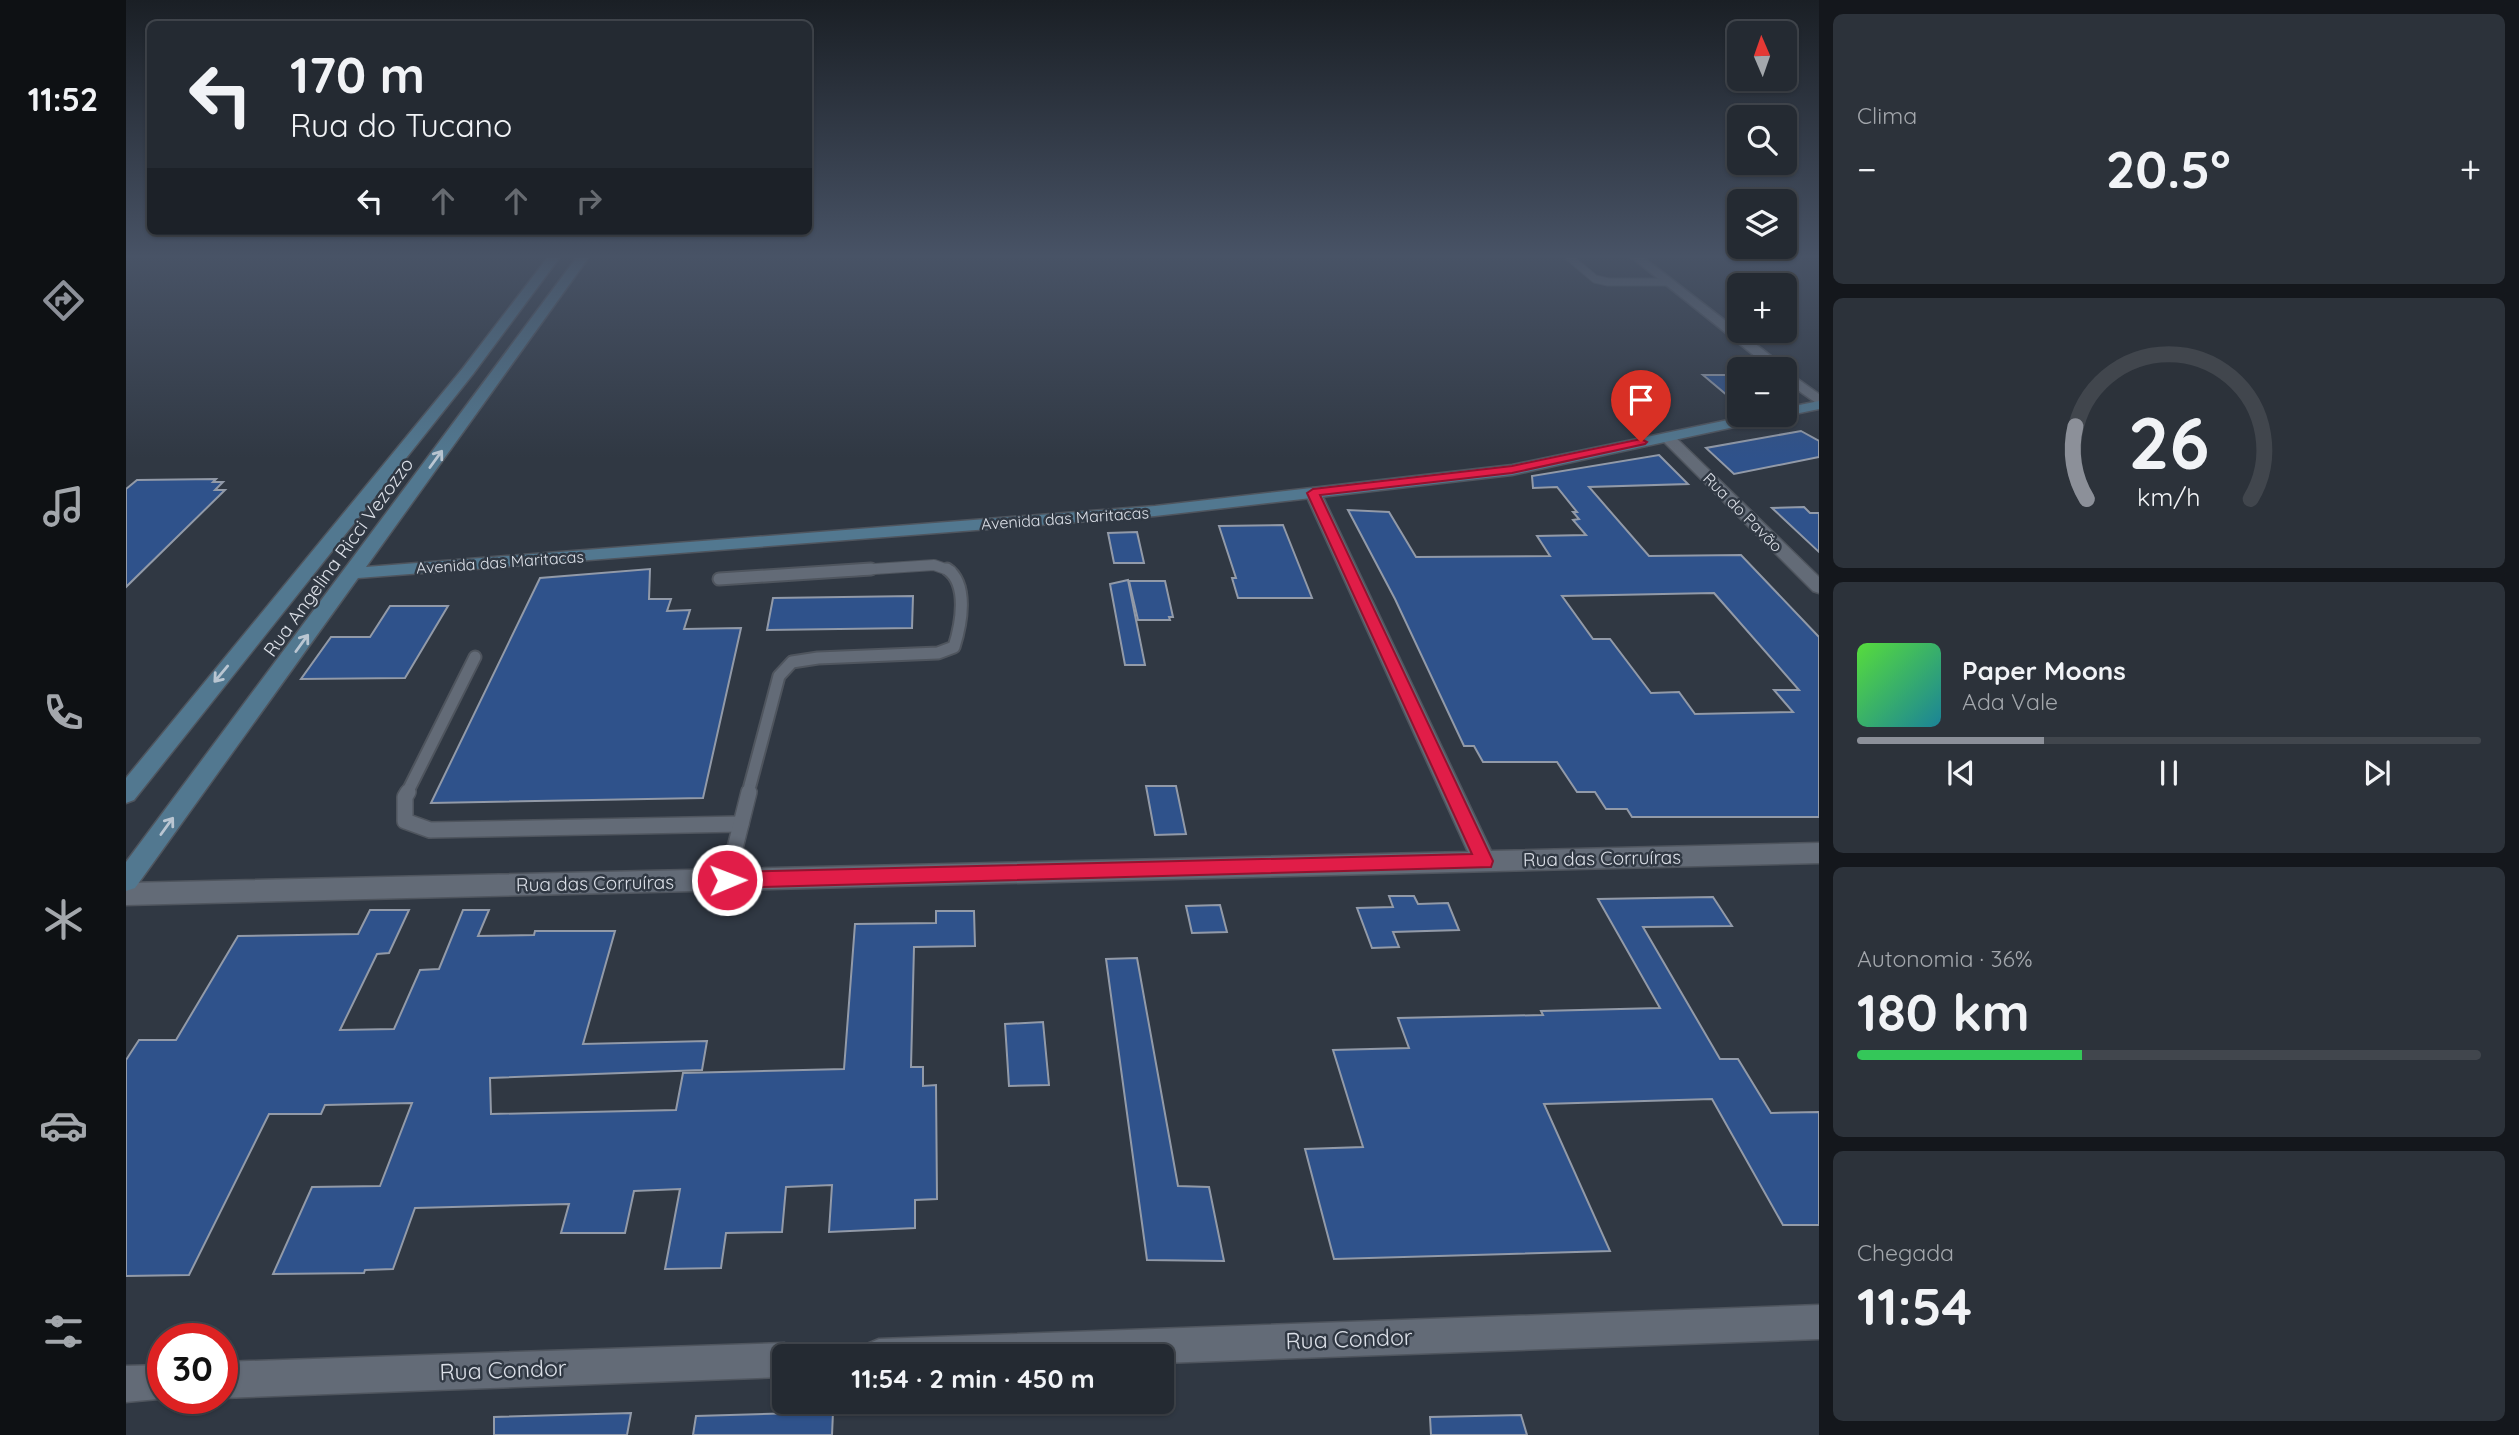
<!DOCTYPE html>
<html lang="pt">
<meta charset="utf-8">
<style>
body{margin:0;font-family:Quicksand,sans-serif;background:#2c323a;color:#f1f3f6;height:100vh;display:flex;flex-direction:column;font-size:26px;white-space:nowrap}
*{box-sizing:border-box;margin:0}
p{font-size:23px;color:#a3a7ac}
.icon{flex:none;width:38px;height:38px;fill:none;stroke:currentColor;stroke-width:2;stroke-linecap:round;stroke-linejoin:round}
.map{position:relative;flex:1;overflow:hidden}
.side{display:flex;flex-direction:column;gap:14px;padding:14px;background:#14171c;width:700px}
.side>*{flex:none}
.top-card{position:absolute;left:21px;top:21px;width:665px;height:214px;border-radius:10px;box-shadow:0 2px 5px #0004,0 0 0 2px #41464d;background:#242a32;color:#f1f3f6;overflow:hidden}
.needle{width:46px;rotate:358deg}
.controls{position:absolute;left:1601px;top:21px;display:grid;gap:14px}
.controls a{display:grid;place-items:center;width:70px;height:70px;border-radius:10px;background:#242a32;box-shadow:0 2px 5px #0004,0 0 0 2px #41464d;font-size:35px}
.speed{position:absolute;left:21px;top:1323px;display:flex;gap:14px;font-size:35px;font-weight:700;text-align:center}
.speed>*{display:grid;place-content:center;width:91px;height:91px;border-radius:50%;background:#242a32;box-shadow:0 2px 5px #0004,0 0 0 2px #41464d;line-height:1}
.speed .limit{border:10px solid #d22;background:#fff;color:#111}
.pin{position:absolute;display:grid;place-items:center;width:60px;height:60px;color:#fff;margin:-72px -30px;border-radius:50% 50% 50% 0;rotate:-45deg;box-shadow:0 0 7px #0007}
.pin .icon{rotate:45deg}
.me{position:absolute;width:77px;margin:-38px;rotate:89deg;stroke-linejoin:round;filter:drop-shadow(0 0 5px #0008)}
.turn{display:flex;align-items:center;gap:24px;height:147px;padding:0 28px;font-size:32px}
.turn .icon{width:91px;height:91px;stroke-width:2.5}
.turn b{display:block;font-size:49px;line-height:60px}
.lanes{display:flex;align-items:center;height:66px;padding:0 28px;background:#0003;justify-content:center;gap:35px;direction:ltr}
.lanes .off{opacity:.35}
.big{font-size:52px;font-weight:700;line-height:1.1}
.side .widget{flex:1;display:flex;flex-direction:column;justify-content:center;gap:10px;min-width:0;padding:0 24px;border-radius:10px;background:#2c323a}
.side .dial{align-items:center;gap:0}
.dial svg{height:182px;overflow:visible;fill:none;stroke:#41464d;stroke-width:7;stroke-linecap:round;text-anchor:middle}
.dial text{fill:#f1f3f6;stroke:none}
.song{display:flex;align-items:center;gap:21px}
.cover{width:84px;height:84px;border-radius:10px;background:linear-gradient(135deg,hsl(110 70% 55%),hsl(190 70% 35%))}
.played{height:7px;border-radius:4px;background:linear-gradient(90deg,#8c9099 30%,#41464d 30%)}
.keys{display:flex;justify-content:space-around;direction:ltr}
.heat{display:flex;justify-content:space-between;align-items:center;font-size:38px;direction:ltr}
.charge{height:10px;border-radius:5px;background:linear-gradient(90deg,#34c759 36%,#41464d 0)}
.trip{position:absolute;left:646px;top:1344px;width:402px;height:70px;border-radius:10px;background:#242a32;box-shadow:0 2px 5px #0004,0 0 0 2px #41464d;font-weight:700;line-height:70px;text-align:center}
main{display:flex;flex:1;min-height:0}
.menu{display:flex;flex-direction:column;width:126px;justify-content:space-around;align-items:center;background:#0e1114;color:#a3a7ac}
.menu .icon{width:49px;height:49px}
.menu .active{color:#8c9099}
.menu b{font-size:32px;color:#f1f3f6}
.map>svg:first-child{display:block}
.building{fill:#2f528b;stroke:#929aa8;stroke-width:2;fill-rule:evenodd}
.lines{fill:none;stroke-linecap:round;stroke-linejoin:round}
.lane-far3-casing{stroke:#4f555e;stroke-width:9}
.lane-far2-casing{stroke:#4f555e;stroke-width:12}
.lane-far1-casing{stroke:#4f555e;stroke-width:15}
.lane-casing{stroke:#4f555e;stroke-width:18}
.street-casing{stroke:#4f555e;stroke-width:3}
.secondary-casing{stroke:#4f555e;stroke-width:3}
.lane-far3{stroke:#636b77;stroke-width:7}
.lane-far2{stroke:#636b77;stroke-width:10}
.lane-far1{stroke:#636b77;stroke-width:11}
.lane{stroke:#636b77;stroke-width:15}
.street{fill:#636b77;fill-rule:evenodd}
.secondary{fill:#527890;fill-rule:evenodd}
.oneway{stroke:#bac6d2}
.route{fill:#e11d48;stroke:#92132f;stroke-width:2}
.labels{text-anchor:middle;stroke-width:5;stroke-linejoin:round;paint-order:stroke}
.far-street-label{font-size:16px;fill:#dce0e8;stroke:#303843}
.street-label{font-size:19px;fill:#dce0e8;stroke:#303843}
.near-street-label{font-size:23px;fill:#dce0e8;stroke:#303843}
</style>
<main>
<nav class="menu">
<b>11:52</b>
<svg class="icon active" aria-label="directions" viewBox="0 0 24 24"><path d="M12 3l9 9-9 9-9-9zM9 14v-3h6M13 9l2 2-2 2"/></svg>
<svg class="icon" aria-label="music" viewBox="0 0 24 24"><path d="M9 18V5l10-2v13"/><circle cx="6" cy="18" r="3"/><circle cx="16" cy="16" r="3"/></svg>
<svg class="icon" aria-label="phone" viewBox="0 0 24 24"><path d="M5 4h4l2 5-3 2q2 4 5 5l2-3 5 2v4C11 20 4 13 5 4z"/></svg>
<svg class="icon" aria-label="climate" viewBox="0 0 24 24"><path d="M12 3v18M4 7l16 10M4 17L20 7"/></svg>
<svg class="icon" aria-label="car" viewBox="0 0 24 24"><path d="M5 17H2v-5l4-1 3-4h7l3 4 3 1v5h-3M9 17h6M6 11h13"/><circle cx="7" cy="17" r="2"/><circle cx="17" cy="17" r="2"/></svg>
<svg class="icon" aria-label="filters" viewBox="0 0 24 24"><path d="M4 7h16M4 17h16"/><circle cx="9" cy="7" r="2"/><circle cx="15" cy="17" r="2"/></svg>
</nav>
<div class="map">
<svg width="1693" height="1435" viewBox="0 0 1693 1435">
<rect width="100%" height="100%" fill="#303843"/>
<!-- building -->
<g class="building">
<path d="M1577 375H1614V406Z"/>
<path d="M1675 431 1693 441V457L1608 474 1580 448Z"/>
<path d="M1533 455 1562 484 1463 487 1523 556 1615 555 1693 637V817H1506L1501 809H1480L1469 792H1451L1431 762H1357L1348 746H1338L1269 599 1222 510 1263 512 1290 557 1424 556 1411 536 1460 535 1447 520 1453 519 1447 512H1451L1431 487 1407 488 1406 476ZM1588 593 1673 690H1648L1667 712 1569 714 1553 692 1525 693 1484 639H1467L1436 596Z"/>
<path d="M90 479 87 482H97L89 490H99L0 587V489L11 480Z"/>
<path d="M1678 507 1684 513H1693V552L1646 508Z"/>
<path d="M1157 525 1186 598H1112L1106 578H1110L1093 526Z"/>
<path d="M1011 532 1018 563H988L982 533Z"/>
<path d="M524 569 523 599H545L541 611 564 610 558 629 615 628 577 798 305 803 414 578Z"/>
<path d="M1002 580 1019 665H999L984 584Z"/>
<path d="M1003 581H1039L1047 617H1043L1044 620H1012Z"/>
<path d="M787 596 786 628 641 630 647 598Z"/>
<path d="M264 606H322L279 678 175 679 205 637H244Z"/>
<path d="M1020 786H1050L1060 834 1029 835Z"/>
<path d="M1263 896H1288L1292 904 1322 903 1333 930 1267 932 1273 947 1246 948 1231 908 1267 907Z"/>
<path d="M1587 897 1606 926 1517 927 1594 1059H1612L1645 1113 1693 1112V1225H1657L1586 1099 1418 1104 1484 1251 1208 1259 1179 1149 1237 1147 1207 1050 1283 1048 1272 1018 1417 1015 1415 1011 1534 1008 1472 899Z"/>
<path d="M1094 905 1101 932 1066 933 1060 906Z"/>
<path d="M244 910H283L263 953 251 954 214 1030 268 1029 294 970 313 969 337 910H363L352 936 408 935 409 931H489L457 1044 581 1041 576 1070 364 1078 365 1114 550 1110 557 1073 718 1069 729 924 810 923V911H848L849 946 788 947 785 1067H797V1086L810 1085 811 1199 789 1200V1228L703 1232 706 1185 660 1187 656 1232 600 1233 595 1268 539 1269 554 1189 508 1191 499 1233H435L443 1204 289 1208 267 1269 239 1270 238 1273 147 1274 186 1187 254 1186 286 1103 199 1105 195 1114H143L63 1275 0 1276V1060L13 1040H50L112 936 232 934Z"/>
<path d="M1011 958 1052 1186 1083 1187 1098 1261 1021 1260 980 959Z"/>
<path d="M917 1022 923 1085 883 1086 879 1024Z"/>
<path d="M707 1412 706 1435H567L570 1416Z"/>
<path d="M505 1413 501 1435H368V1417Z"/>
<path d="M1395 1415 1401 1435H1305L1304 1417Z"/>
</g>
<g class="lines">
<!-- lane-far3 casing -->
<g class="lane-far3-casing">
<path id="lane-far3" d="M1443 257 1469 279 1482 282H1541"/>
</g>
<!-- lane-far2 casing -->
<g class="lane-far2-casing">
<path id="lane-far2" d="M718 571 808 565 825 571"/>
</g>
<!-- lane-far1 casing -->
<g class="lane-far1-casing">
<g id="lane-far1">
<path d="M593 579 745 569"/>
<path d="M281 793 349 657"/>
<path d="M622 793 653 676 666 662 692 658 812 653 828 647C835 625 843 584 821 569"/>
</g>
</g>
<!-- lane casing -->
<g class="lane-casing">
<g id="lane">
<path d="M282 792 279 797V821L304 830 615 824"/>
<path d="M601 880 623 792"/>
</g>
</g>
<!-- street casing -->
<g class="street-casing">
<g id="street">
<path d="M1505 257H1517L1658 366 1660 369 1659 370 1693 394V405L1659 381V369H1645Z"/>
<path d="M1541 433 1546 434 1693 577V593L1687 591 1536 440 1534 437Z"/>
<path d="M1187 488 1195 493 1365 851 1693 843V863L0 905V883L1342 852 1179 493Z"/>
<path d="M1693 1305V1339L1036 1363V1356H736L741 1344 753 1339Z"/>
<path d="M658 1343 670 1348 674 1356H658V1377L96 1398V1362Z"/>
<path d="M37 1365V1398H43L0 1402V1366Z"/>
</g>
</g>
<!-- secondary casing -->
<g class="secondary-casing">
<g id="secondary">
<path d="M422 257H434L347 374 8 800 0 803V778L337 368Z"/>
<path d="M451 257H463L240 567 1029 506 1386 465 1626 415H1652L1645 419 1386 475 1029 516 232 578 9 888 0 891V862Z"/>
<path d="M1693 401V409L1659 416 1654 415H1659V408Z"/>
</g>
</g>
<!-- lane-far3 -->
<use href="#lane-far3" class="lane-far3"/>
<!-- lane-far2 -->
<use href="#lane-far2" class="lane-far2"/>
<!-- lane-far1 -->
<use href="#lane-far1" class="lane-far1"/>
<!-- lane -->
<use href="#lane" class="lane"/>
<!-- street -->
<use href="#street" class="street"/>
<!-- secondary -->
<use href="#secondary" class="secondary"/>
</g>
<!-- one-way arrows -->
<defs><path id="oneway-shaft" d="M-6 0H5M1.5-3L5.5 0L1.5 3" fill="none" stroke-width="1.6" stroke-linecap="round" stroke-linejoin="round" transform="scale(1.75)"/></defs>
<g class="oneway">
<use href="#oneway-shaft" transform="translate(310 459) rotate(-54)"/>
<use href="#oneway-shaft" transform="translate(176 643) rotate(-54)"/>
<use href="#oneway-shaft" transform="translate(95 674) rotate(130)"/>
<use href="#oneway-shaft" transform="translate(41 826) rotate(-54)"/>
</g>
<!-- sky -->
<linearGradient id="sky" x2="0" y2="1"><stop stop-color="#1a1f25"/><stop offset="0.56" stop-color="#485366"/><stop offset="1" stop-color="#485366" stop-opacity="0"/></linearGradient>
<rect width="1693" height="458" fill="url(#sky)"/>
<!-- route -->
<path class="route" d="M1515 439 1521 442 1519 444 1386 473 1194 495 1367 861 1365 867 601 888 594 885 592 880 594 874 601 872 1346 854 1181 493 1187 489 1386 466Z"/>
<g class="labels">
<!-- far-street labels -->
<g class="far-street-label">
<text transform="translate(1617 512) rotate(45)" y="6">Rua do Pavão</text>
<text transform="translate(939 518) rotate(-4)" y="6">Avenida das Maritacas</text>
<text transform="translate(374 562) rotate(-4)" y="6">Avenida das Maritacas</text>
</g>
<!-- street labels -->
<g class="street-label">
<text transform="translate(212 557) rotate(-54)" y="7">Rua Angelina Ricci Vezozzo</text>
<text transform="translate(1476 858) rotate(-1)" y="7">Rua das Corruíras</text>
<text transform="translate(469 883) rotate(-1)" y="7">Rua das Corruíras</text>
</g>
<!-- near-street labels -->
<g class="near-street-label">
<text transform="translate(1223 1339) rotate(-2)" y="8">Rua Condor</text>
<text transform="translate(377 1370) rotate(-2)" y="8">Rua Condor</text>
</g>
</g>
</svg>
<div class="controls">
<a><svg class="needle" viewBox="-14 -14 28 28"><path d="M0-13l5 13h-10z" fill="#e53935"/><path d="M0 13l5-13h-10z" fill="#a3a7ac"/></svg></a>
<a><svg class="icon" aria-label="search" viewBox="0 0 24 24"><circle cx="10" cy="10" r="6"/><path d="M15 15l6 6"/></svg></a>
<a><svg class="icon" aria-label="layers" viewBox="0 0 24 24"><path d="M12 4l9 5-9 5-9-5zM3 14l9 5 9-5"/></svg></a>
<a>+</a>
<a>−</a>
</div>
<div class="speed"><div class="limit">30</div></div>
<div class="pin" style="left:1515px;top:442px;background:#d93025"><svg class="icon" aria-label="arrive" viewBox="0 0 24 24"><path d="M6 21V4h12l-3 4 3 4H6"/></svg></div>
<svg class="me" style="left:601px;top:880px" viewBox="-20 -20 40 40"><circle r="17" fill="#e11d48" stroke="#fff" stroke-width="3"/><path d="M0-11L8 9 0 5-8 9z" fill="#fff"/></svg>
<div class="trip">11:54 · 2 min · 450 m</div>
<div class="top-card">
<div class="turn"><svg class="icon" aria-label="left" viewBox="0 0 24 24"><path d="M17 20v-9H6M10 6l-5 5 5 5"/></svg><div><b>170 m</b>Rua do Tucano</div></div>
<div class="lanes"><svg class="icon" aria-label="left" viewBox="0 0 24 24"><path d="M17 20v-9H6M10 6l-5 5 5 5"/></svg><svg class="icon off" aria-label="ahead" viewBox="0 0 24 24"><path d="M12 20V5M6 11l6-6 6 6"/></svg><svg class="icon off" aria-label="ahead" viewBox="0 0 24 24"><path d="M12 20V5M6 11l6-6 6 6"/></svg><svg class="icon off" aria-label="right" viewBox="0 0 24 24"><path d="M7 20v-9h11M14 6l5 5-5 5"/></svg></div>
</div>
</div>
<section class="side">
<div class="widget"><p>Clima</p>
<div class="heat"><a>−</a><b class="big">20.5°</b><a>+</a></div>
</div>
<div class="widget dial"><svg viewBox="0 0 100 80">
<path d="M14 69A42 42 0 1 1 86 69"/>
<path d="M14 69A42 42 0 0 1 9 37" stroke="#8c9099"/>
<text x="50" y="56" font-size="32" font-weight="700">26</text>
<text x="50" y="72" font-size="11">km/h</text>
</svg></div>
<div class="widget">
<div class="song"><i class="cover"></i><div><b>Paper Moons</b><p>Ada Vale</p></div></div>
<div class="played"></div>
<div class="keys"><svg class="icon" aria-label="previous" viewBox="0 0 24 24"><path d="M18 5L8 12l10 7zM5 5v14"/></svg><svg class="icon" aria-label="pause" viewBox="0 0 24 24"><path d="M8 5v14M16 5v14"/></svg><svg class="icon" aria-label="next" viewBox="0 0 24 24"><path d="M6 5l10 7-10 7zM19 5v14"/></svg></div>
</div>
<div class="widget"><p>Autonomia · 36%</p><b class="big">180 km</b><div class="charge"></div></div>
<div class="widget"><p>Chegada</p><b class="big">11:54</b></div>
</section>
</main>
